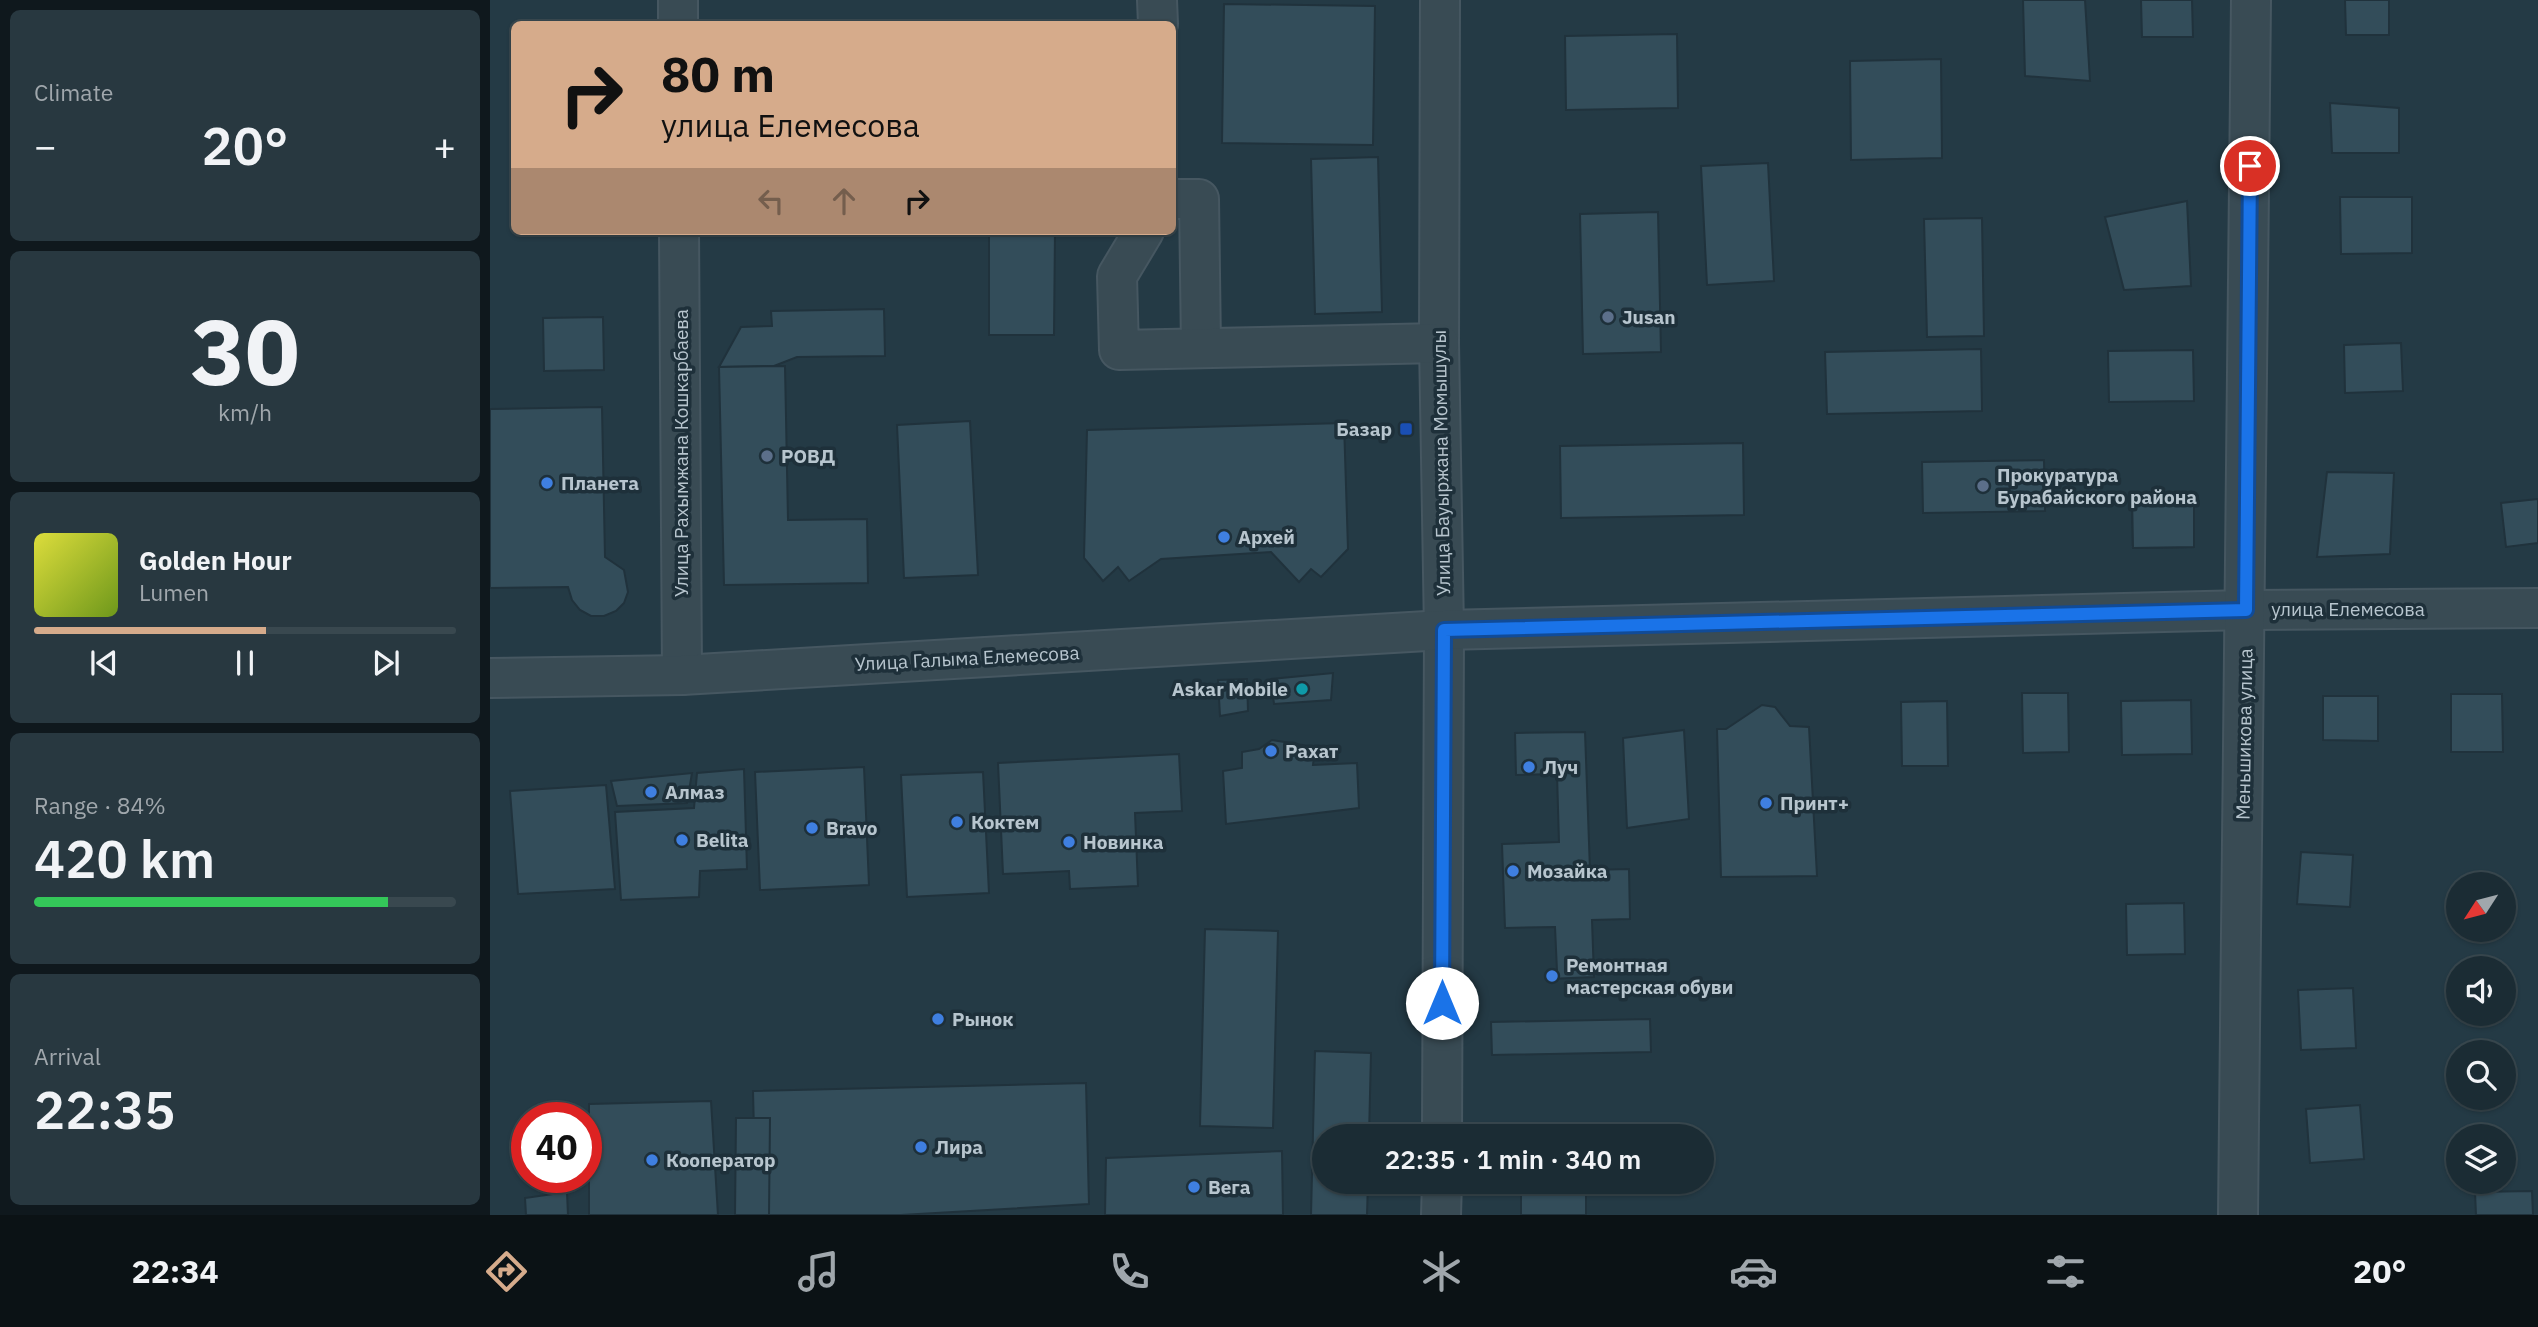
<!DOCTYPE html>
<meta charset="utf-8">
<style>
body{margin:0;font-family:"IBM Plex Sans",sans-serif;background:#283840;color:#f1f3f6;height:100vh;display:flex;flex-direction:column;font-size:26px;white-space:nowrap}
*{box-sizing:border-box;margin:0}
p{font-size:23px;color:#a0a7ac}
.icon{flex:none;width:38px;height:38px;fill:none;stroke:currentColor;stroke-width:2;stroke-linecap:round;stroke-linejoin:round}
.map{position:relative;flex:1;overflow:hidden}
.panel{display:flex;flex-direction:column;gap:10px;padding:10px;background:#0f181d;width:490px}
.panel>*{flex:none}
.top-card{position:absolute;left:21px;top:21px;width:665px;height:214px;border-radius:10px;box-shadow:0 2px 5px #0004,0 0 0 2px #39484f;background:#d6ab8b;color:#111;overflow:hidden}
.needle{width:46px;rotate:234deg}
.tools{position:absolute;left:1956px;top:872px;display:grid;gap:14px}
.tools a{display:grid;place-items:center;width:70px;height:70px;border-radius:50%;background:#1b2c34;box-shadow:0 2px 5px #0004,0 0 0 2px #39484f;font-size:35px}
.speed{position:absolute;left:21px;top:1102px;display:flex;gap:14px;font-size:35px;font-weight:700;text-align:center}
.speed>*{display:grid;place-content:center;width:91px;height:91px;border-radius:50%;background:#1b2c34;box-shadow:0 2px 5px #0004,0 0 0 2px #39484f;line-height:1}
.speed .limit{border:10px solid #d22;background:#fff;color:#111}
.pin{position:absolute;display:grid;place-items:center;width:60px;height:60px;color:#fff;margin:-30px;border:4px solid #fff;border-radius:50%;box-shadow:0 2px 7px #0007}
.me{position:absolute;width:77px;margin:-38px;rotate:0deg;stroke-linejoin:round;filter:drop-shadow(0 0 5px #0008)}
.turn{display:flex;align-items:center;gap:24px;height:147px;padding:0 35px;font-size:32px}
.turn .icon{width:91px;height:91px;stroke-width:2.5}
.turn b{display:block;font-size:49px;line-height:60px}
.lanes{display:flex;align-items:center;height:66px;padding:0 35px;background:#0003;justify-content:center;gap:35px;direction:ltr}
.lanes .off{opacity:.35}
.big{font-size:52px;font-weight:600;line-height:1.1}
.panel .tile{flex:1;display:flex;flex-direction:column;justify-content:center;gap:10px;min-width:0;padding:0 24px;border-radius:10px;background:#283840}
.panel .dial{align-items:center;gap:0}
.dial b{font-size:91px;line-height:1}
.song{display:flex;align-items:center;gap:21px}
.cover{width:84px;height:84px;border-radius:10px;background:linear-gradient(135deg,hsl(60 70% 55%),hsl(80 70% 35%))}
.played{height:7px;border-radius:4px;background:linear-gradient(90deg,#d6ab8b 55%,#39484f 55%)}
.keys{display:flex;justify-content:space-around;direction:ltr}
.heat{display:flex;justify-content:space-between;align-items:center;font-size:38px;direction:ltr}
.charge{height:10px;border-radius:5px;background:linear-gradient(90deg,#34c759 84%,#39484f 0)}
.trip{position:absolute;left:822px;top:1124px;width:402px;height:70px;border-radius:35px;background:#1b2c34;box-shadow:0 2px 5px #0004,0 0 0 2px #39484f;font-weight:600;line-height:70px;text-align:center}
.tab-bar{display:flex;height:112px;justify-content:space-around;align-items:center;background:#0b1215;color:#a0a7ac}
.tab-bar .icon{width:49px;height:49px}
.tab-bar .current{color:#d6ab8b}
.tab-bar b{font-size:32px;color:#f1f3f6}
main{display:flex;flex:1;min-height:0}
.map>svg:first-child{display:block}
.building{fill:#334d5a;stroke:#20323c;stroke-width:2}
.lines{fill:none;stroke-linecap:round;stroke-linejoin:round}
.minor-casing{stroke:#465761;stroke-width:42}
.minor{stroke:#394b54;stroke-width:38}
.route-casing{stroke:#114b97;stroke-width:18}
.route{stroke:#1a73e8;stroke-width:12}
.service-dot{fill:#5c6f8a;stroke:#1e303a;stroke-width:2.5}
.transit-dot{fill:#1a4fb4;stroke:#1e303a;stroke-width:2.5}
.shop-dot{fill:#3f7fe0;stroke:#1e303a;stroke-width:2.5}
.culture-dot{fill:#0f9aa8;stroke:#1e303a;stroke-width:2.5}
.labels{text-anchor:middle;stroke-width:7;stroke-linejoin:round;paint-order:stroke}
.poi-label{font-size:19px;font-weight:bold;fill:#b7c5ce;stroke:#1e303a;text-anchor:start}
.street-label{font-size:19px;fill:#b7c5ce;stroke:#1e303a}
</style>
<main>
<section class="panel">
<div class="tile"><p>Climate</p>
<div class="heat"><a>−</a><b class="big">20°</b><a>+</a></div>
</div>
<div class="tile dial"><b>30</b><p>km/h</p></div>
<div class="tile">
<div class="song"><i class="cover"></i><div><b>Golden Hour</b><p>Lumen</p></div></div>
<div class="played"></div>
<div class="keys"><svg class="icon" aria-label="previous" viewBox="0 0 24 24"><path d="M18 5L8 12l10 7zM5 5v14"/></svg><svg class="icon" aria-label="pause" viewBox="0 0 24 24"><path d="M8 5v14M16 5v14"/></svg><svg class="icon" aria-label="next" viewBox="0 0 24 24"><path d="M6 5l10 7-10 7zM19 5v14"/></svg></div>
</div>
<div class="tile"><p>Range · 84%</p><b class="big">420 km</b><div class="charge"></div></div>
<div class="tile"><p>Arrival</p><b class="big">22:35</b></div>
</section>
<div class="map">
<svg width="2048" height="1215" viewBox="0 0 2048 1215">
<rect width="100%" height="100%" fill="#243a45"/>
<!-- building -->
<g class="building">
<path d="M1533 0H1595L1600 81 1535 76Z"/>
<path d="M1651 0H1702L1703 37H1652Z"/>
<path d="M1855 0H1899V35H1856Z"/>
<path d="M734 4 885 6 883 145 732 143Z"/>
<path d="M1187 34 1188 108 1076 110 1075 36Z"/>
<path d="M1451 59 1452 158 1361 160 1360 61Z"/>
<path d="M1840 103 1909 108V153H1842Z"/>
<path d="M888 157 892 312 825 314 821 159Z"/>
<path d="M1278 163 1284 281 1217 285 1211 166Z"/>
<path d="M1850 197H1922V253L1851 254Z"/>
<path d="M1697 201 1701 286 1634 290 1615 217Z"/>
<path d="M1168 212 1171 352 1093 354 1090 214Z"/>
<path d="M1492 218 1494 336 1437 337 1434 219Z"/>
<path d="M69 231H108V236L69 235Z"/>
<path d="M499 231H565L564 335H499Z"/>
<path d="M394 309 395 356 307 357 284 366 229 367 251 327 282 326 281 311Z"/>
<path d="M113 317 114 370 54 371 53 318Z"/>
<path d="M1911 343 1913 391 1855 393 1854 345Z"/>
<path d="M1491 349 1492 411 1337 414 1335 352Z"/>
<path d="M1703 350 1704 401 1619 402 1618 351Z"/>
<path d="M295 366 298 520 377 519 378 583 234 585 229 367Z"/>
<path d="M112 407 115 557 134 570 138 592 134 603 126 611 114 616H101L90 610 82 600 78 587 0 588V409Z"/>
<path d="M480 421 488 575 414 578 407 425Z"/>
<path d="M854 423 858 549 831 577 821 569 809 582 781 552 671 559 639 581 628 567 613 581 594 558 597 430Z"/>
<path d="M1253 443 1254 515 1071 518 1070 446Z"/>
<path d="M1554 460 1555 511 1433 513 1432 462Z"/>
<path d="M1837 472 1904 473 1900 554 1827 557Z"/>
<path d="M1704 495V547L1643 548 1642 496Z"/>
<path d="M1704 495V547L1643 548 1642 496Z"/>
<path d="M2048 499V543L2016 547 2011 503Z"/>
<path d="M843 673 841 700 784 704 781 679Z"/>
<path d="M757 679 758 711 730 716 728 680Z"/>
<path d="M1532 693H1578L1579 752 1533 753Z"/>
<path d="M1961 694H2012L2013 752H1961Z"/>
<path d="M1833 696H1888V741L1833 740Z"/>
<path d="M1701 700 1702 754 1632 755 1631 701Z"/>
<path d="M1457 701 1458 766H1412L1411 702Z"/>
<path d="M1272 705 1285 707 1300 726 1319 727 1327 876 1231 877 1227 729H1236Z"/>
<path d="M1194 730 1199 819 1137 828 1133 738Z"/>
<path d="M1095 732 1100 870 1139 869 1140 919 1102 920 1104 977 1058 979V971H1067L1065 927 1015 928 1012 844 1069 842 1067 774 1026 775 1025 733Z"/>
<path d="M782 740 825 747 823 765 867 763 869 808 736 824 733 771 752 768V752L769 749Z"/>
<path d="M689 754 692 811 645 813 648 886 580 889 579 871 513 874 508 763Z"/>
<path d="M374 767 379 885 270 890 265 772Z"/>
<path d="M254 769 257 869 210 871 209 897 131 900 125 812 204 808 207 773Z"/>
<path d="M493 772 499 893 417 897 411 775Z"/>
<path d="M202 773 197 803 127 806 121 781Z"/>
<path d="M116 785 125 889 28 894 20 791Z"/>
<path d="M1811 852 1863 855 1860 907 1807 904Z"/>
<path d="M1694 903 1695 954 1637 955 1636 904Z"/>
<path d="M715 929 788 931 783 1128 710 1126Z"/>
<path d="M1863 988 1866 1048 1811 1050 1808 990Z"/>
<path d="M1160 1019 1161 1052 1002 1055 1001 1022Z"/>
<path d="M825 1051 881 1053 879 1136H835V1181H878L877 1215H821Z"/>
<path d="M596 1083 599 1204 411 1215H266L263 1091Z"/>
<path d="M221 1101 228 1215H99V1104Z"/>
<path d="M1870 1105 1874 1159 1820 1163 1816 1109Z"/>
<path d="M246 1118H280L279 1215H245Z"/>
<path d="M792 1151 793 1215H615L616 1158Z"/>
<rect x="1031" y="1181" width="65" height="34"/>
<path d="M2042 1191 2043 1215H1986L1985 1192Z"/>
<path d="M77 1192 78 1215H36L35 1198Z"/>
</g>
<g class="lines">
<!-- minor casing -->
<g class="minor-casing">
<g id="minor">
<path d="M188 0V24"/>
<path d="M667 0 668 24"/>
<path d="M950 0 949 343 954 630 952 1136"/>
<path d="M682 199H709L711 348"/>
<path d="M189 231 192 675"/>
<path d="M654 231 627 276 629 350 949 343"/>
<path d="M0 678 192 675 954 630 1756 610 2048 608"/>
<path d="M951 1215 952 1181"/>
<path d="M1748 1215 1761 0"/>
</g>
</g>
<!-- minor -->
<use href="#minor" class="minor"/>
</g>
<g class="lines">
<!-- route casing -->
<g class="route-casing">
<path id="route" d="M952 1003 954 630 1756 610 1760 166"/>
</g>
<!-- route -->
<use href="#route" class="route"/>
</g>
<!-- markers -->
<g class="service-dot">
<circle cx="1118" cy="317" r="7"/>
<circle cx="277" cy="456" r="7"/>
<circle cx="1493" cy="486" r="7"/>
</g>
<rect class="transit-dot" x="909" y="422" width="14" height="14" rx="3.5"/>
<g class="shop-dot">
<circle cx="57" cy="483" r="7"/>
<circle cx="734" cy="537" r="7"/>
<circle cx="781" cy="751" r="7"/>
<circle cx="1039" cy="767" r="7"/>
<circle cx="161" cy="792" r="7"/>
<circle cx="1276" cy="803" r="7"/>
<circle cx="467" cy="822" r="7"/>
<circle cx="322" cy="828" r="7"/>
<circle cx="192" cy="840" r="7"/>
<circle cx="579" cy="842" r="7"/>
<circle cx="1023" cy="871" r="7"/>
<circle cx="1062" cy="976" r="7"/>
<circle cx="448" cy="1019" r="7"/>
<circle cx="431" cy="1147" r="7"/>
<circle cx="162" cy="1160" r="7"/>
<circle cx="704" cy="1187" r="7"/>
</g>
<circle class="culture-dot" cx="812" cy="689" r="7"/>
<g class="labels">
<!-- poi labels -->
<g class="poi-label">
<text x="1132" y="324">Jusan</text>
<text x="902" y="436" text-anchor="end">Базар</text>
<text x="291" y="463">РОВД</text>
<text x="1507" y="482">Прокуратура<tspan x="1507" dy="22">Бурабайского района</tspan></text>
<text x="71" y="490">Планета</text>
<text x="748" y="544">Архей</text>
<text x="798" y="696" text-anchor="end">Askar Mobile</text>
<text x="795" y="758">Рахат</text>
<text x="1053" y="774">Луч</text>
<text x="175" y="799">Алмаз</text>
<text x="1290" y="810">Принт+</text>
<text x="481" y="829">Коктем</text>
<text x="336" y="835">Bravo</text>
<text x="206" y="847">Belita</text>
<text x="593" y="849">Новинка</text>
<text x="1037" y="878">Мозайка</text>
<text x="1076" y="972">Ремонтная<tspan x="1076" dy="22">мастерская обуви</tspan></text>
<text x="462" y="1026">Рынок</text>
<text x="445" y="1154">Лира</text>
<text x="176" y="1167">Кооператор</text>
<text x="718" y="1194">Вега</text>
</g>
<!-- street labels -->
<g class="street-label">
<text transform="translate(191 453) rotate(-90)" y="7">Улица Рахымжана Кошкарбаева</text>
<text transform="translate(951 463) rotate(-91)" y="7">Улица Бауыржана Момышулы</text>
<text x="1858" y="616">улица Елемесова</text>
<text transform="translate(477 658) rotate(-3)" y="7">Улица Галыма Елемесова</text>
<text transform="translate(1754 734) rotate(-89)" y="7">Меньшикова улица</text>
</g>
</g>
</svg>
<div class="tools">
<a><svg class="needle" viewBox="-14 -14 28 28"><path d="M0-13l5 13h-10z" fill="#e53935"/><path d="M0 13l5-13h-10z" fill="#a0a7ac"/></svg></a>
<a><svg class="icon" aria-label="sound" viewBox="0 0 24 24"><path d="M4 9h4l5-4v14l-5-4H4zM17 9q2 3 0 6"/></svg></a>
<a><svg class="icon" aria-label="search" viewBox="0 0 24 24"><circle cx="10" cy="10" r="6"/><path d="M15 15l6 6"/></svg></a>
<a><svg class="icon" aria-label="layers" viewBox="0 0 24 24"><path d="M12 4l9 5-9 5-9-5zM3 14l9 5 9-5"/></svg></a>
</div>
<div class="speed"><div class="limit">40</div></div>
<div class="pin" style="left:1760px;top:166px;background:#d93025"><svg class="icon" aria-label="arrive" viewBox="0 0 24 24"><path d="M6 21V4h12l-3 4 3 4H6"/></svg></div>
<svg class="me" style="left:952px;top:1003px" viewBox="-20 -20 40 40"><circle r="19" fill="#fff"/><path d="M0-13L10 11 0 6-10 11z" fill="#1a73e8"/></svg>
<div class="trip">22:35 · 1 min · 340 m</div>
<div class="top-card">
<div class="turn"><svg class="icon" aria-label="right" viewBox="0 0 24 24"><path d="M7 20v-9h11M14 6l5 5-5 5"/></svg><div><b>80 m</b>улица Елемесова</div></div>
<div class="lanes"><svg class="icon off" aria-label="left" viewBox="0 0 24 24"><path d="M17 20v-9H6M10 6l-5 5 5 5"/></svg><svg class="icon off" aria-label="ahead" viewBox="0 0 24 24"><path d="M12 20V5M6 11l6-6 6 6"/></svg><svg class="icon" aria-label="right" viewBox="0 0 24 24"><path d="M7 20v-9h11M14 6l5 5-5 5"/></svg></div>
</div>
</div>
</main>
<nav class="tab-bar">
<b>22:34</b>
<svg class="icon current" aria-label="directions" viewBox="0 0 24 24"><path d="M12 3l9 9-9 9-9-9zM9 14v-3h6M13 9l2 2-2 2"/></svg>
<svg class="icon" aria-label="music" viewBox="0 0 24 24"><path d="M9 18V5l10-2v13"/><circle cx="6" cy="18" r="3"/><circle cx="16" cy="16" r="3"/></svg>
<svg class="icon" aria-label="phone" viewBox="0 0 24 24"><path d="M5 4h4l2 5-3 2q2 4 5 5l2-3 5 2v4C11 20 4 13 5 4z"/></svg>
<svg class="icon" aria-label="climate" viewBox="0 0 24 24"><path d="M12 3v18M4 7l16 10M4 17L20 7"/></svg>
<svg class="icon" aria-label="car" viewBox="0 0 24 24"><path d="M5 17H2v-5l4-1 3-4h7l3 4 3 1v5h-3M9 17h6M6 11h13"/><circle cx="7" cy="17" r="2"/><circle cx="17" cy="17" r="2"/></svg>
<svg class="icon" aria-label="filters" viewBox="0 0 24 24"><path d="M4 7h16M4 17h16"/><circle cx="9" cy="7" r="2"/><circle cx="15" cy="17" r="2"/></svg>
<b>20°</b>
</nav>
